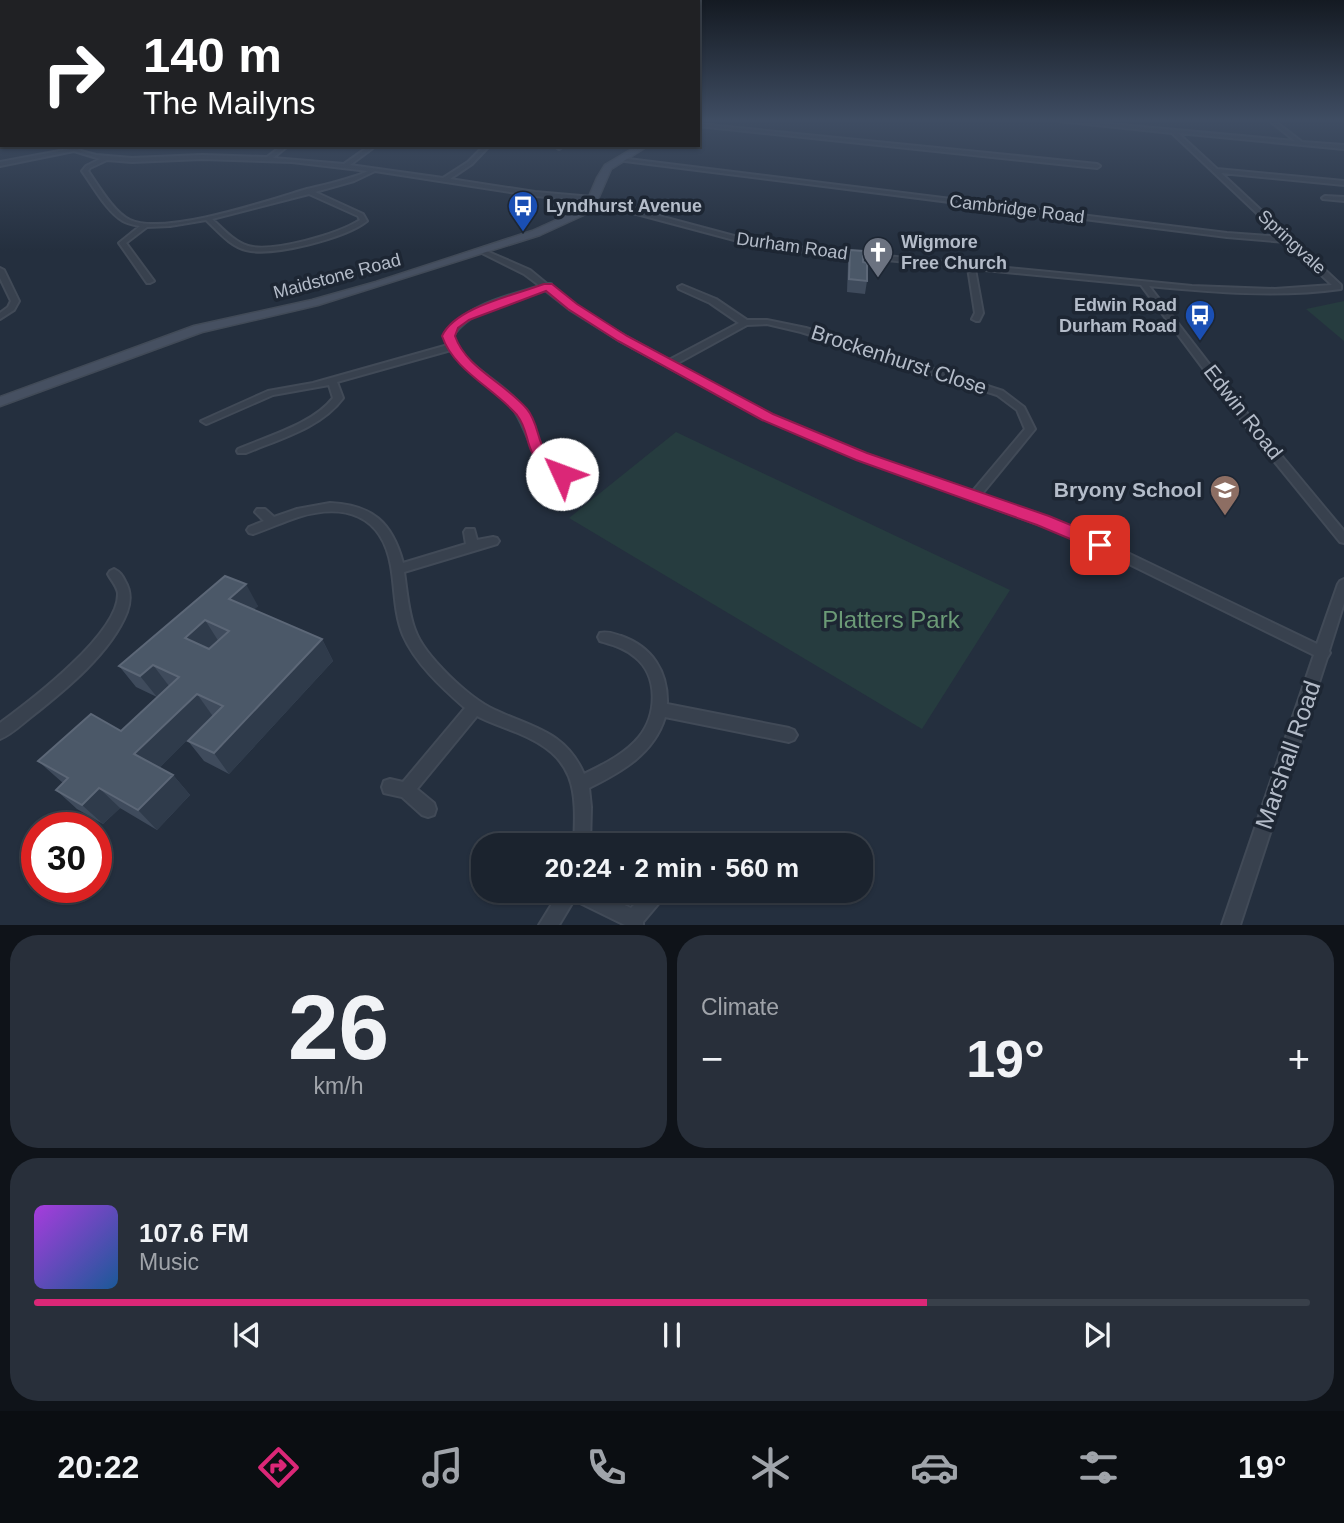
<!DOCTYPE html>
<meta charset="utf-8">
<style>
body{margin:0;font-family:Helvetica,sans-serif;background:#282f3a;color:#f1f3f6;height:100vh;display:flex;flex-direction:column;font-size:26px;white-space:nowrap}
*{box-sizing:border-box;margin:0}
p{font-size:23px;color:#a0a4aa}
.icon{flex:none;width:38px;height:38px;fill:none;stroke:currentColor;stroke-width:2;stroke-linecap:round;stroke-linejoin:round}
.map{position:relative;height:925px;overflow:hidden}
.side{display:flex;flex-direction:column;gap:10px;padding:10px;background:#0f1319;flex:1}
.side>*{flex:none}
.guide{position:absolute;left:0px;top:0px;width:700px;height:147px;box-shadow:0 2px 5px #0004,0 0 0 2px #39404a;background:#202124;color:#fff;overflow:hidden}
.speed{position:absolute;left:21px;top:812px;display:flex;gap:14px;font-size:35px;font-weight:700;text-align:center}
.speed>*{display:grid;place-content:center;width:91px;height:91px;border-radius:50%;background:#1b232e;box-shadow:0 2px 5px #0004,0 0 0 2px #39404a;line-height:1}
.speed .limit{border:10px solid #d22;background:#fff;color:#111}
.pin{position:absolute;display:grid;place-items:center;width:60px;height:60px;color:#fff;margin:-30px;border-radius:14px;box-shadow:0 4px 10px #0006}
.me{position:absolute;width:77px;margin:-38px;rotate:313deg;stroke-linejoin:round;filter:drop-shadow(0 0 5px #0008)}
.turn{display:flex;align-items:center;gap:24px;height:147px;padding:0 28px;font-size:32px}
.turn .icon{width:91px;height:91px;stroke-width:2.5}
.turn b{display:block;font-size:49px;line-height:60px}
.big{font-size:52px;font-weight:600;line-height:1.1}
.side .tile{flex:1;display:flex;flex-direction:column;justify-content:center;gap:10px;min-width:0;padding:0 24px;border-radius:28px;background:#282f3a}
.side .dial{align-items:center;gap:0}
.dial b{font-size:91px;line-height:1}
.song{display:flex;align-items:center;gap:21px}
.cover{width:84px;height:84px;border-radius:10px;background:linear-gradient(135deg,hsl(280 70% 55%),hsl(210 70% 35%))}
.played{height:7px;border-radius:4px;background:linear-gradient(90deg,#db2777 70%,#39404a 70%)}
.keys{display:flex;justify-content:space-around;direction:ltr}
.heat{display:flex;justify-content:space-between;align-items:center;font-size:38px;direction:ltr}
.side .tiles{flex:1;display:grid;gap:10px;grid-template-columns:1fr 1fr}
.tile:last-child{grid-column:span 2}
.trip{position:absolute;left:471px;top:833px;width:402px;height:70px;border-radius:28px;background:#1b232e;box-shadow:0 2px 5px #0004,0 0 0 2px #39404a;font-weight:600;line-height:70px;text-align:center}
.tab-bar{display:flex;height:112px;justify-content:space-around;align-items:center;background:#0b0e12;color:#a0a4aa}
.tab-bar .icon{width:49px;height:49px}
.tab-bar .on{color:#db2777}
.tab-bar b{font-size:32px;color:#f1f3f6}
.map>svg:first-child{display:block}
.green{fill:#263c3f}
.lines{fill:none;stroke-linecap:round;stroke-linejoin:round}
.street-casing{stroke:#414a57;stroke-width:4}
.secondary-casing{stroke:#414a57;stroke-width:3}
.street{fill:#38414e;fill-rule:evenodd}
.secondary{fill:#465061;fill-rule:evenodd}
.wall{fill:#3f4b5c}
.shaded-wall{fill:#2f3b4b}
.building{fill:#4b5868;stroke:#5c6777;stroke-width:2;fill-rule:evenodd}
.route{fill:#db2777;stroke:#8e194d;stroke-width:2}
.labels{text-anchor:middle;stroke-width:7;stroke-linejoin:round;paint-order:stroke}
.far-poi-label{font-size:18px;font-weight:bold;fill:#b4bcc9;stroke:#1d2633;text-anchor:start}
.far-street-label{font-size:18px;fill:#b4bcc9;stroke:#1d2633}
.street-label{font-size:21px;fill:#b4bcc9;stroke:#1d2633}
.poi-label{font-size:21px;font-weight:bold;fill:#b4bcc9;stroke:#1d2633;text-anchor:end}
.near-park-label{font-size:24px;fill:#6b9a76;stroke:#1d2633}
.near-street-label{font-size:24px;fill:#b4bcc9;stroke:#1d2633}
</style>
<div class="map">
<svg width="1344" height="925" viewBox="0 0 1344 925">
<rect width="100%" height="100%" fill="#242f3e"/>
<!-- green -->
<g class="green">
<path d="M1344 301V341L1306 309Z"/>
<path d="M676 432 1010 590 922 729 569 518Z"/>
</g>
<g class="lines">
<!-- street casing -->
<g class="street-casing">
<g id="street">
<path d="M1059 121H1078L1295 141 1270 121H1275L1302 142 1344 145V149L1178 133 1217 169 1344 181V185L1221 173 1341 285V289C1278 298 1212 292 1149 286L1260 430 1344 531V543L1340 542 1252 434 1141 285 975 269 983 313 979 321H976L972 319 975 313 968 268 805 252 753 245 633 213 595 205 598 203 633 209 753 241 805 248 1192 286 1275 289 1332 285 1286 242 1227 237 617 160 620 158 1227 233 1282 237 1172 133Z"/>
<path d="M698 124 1097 164 1100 166 1097 168 698 126Z"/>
<rect x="0" y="127" width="2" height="2"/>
<path d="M65 145H71L81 151 96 155 132 158 202 155 267 157 283 145H289L273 158 344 164 371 145H377L350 165 443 178 468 162 485 145H490L472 164 450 179 535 192 593 197 596 199 593 201 535 196 375 171 354 181 315 192 363 214 367 221C346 238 272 257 246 250 230 246 218 231 206 220L170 226 147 227 126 243 154 281 150 283H147L119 243 140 226C135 225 128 224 123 221 107 212 93 186 82 171L86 166 100 159 74 151 0 166V162L70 149ZM202 159 292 162 368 171C348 180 328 184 307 189 270 200 165 236 130 220 114 213 98 185 88 171L90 168 107 160 132 162ZM309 194 358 216 360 220C339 234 272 253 248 246 234 242 222 228 212 219Z"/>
<path d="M558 145H565L559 149 556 147Z"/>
<path d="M1325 196 1344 197V201L1323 199 1322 198Z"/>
<path d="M480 250H484L530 270 547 284H551V287C588 316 628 338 669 360L739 323 710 303 679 289 678 287 682 285 716 299 747 320H767L806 328 1003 391 1024 407 1035 429 981 495 1084 532 1317 644 1338 584 1340 581 1344 579V603L1329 651 1330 653 1327 658 1240 925H1222L1314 655 1076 538 857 458 764 419 620 341 569 309 545 290C518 298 468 310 453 336 464 367 497 378 517 401 531 417 534 437 546 454 552 461 559 466 567 472L568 474 567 476H559C549 469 540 461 533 449 525 434 522 419 511 406 493 384 466 373 451 350L337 382 343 398C321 428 279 439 246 453H238L237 451 238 449C268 436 313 424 333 398L329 385 273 395 209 423 206 424 201 421 268 391 313 383 448 345 445 336C463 305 509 296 540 286L524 274 480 252ZM767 324 801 332 997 395 1017 410 1025 429 972 492 865 454 770 415 676 364 747 325Z"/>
<path d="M0 268 4 270 19 301 14 310 0 319V313L8 307 11 301 0 278Z"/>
<path d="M330 503C372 505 392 522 403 563L466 544 464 532 466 529H474L477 540 493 537 497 538 499 541 497 544 404 572C407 591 408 612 415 630 424 656 470 699 495 710 533 728 565 731 584 774 604 764 625 754 639 737 657 715 659 676 635 657 625 648 613 645 600 641L598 637 600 633C608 631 614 634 621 636 652 647 668 671 667 704L789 728 794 730 797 735 794 740 789 742 665 717C654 754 621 772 589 788L591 807 590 845H574C577 788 576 757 518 733 504 727 490 723 477 716L417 789 434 803 436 809 434 815 428 817 422 815 402 797 384 793 382 787 384 781 390 779 403 782 465 708C442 688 415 663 403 635 394 613 395 588 391 566 382 514 344 503 298 517 283 522 268 529 253 534L249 533 247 530 249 527 264 521 255 512 257 509H265L274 517 297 509Z"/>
<path d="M114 569C120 572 122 575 125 581 131 591 131 601 127 612 111 653 65 690 31 717 22 724 12 734 0 739V723C30 701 120 633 118 593 117 586 111 580 108 574L110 571Z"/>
<path d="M560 891H593L631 908 647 891H667L664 897 643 922V925H625L574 900 559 925H539Z"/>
</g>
</g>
<!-- secondary casing -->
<g class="secondary-casing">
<g id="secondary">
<path d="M698 121H704L698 124Z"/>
<path d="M639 145H649L611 169 598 199 603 205 601 207 540 235 318 305 202 332 0 406V397L194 326 312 300 376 282 532 231 592 204 588 199 597 178 605 165Z"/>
</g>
</g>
<!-- street -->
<use href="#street" class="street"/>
<!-- secondary -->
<use href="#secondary" class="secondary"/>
</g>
<!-- wall -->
<g class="wall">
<path d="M850 250 863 262 867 281 865 294 847 292 848 263Z"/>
<path d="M225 576 258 606 253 610 322 639 333 661 229 774 204 761 188 741 213 716 212 715 159 768 173 775 190 795 157 830 120 808 103 824 77 809 56 790 63 783 38 761 121 731 157 697 136 687 119 666Z"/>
</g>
<!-- shaded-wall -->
<g class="shaded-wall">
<path d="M246 584 258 606 242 621 229 599Z"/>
<path d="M205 620 219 642 200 659 185 638Z"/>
<path d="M322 639 333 661 229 774 214 753Z"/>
<path d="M153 665 169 686 157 697 140 676Z"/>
<path d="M197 694 212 715 153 774 134 754Z"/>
<path d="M173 775 190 795 157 830 138 810Z"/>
<path d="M99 788 120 808 103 824 82 805Z"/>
</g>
<!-- building -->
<g class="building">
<path d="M850 250 863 251V262L867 263V281L849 279Z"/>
<path d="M225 576 246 584 229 599 322 639 214 753 188 741 223 706 197 694 134 754 173 775 138 810 99 788 82 805 56 790 68 778 38 761 91 714 121 731 179 677 153 665 140 676 119 666ZM205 620 229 631 209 649 185 638Z"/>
</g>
<!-- sky -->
<linearGradient id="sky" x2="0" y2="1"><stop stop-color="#141a22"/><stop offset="0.48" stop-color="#3f4d63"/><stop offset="1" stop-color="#3f4d63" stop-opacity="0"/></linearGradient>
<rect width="1344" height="251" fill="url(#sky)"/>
<!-- route -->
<path class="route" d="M544 284H552L577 304 627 336 773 414 867 453 1049 516 1107 540 1109 545 1107 549H1094L1037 525 856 460 762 420 618 341 568 309 546 291 469 320 458 328 455 336C466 368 505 383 527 409 538 422 537 440 546 453 553 461 564 465 571 474L562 480C555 478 550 473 544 468 523 449 531 433 517 415 494 388 454 371 442 336 455 307 515 295 544 284Z"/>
<!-- icons -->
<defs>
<g id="bus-pin" transform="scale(1.575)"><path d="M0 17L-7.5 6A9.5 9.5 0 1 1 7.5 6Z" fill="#1a4fb4" stroke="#1d2633"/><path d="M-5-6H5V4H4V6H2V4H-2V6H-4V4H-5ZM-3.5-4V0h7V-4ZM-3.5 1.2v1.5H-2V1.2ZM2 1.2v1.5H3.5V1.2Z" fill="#fff"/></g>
<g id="church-pin" transform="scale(1.575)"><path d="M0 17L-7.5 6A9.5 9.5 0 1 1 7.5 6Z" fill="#6b7280" stroke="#1d2633"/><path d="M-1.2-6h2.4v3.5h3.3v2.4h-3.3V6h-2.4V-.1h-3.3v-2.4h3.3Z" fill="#fff"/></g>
<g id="school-pin" transform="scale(1.575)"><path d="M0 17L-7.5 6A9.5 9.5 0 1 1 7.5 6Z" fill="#8d6e63" stroke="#1d2633"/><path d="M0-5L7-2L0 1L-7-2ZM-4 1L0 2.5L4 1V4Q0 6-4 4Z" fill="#fff"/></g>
</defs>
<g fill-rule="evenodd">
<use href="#bus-pin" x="523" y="206"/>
<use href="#church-pin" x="878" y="252"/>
<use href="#bus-pin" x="1200" y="315"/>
<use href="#school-pin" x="1225" y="490"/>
</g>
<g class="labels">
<!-- far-poi labels -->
<g class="far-poi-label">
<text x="546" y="212">Lyndhurst Avenue</text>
<text x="901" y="248">Wigmore<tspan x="901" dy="21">Free Church</tspan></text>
<text x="1177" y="311" text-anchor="end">Edwin Road<tspan x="1177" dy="21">Durham Road</tspan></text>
</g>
<!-- far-street labels -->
<g class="far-street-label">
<text transform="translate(1017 209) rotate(7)" y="6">Cambridge Road</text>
<text transform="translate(1292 242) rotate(43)" y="6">Springvale</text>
<text transform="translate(792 246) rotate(8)" y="6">Durham Road</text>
<text transform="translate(337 276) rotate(-15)" y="6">Maidstone Road</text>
</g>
<!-- street labels -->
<g class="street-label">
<text transform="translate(899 360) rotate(18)" y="7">Brockenhurst Close</text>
<text transform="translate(1243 412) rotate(52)" y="7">Edwin Road</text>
</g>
<!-- poi labels -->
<g class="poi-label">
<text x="1202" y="497">Bryony School</text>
</g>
<!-- near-park labels -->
<g class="near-park-label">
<text x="891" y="628">Platters Park</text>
</g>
<!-- near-street labels -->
<g class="near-street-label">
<text transform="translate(1288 755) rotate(-71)" y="8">Marshall Road</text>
</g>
</g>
</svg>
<div class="speed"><div class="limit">30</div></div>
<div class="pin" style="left:1100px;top:545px;background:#d93025"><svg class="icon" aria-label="arrive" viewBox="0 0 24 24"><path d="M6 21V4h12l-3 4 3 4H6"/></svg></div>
<svg class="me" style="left:562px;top:474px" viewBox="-20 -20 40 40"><circle r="19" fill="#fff"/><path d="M0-13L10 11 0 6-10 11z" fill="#db2777"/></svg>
<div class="trip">20:24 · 2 min · 560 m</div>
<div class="guide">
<div class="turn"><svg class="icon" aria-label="right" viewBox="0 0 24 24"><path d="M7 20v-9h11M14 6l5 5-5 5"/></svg><div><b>140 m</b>The Mailyns</div></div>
</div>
</div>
<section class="side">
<div class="tiles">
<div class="tile dial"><b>26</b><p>km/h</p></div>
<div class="tile"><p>Climate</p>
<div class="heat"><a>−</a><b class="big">19°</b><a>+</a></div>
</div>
<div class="tile">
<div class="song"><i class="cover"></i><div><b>107.6 FM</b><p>Music</p></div></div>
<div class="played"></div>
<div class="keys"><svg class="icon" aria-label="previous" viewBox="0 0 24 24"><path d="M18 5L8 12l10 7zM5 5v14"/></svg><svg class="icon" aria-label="pause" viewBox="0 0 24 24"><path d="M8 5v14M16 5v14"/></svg><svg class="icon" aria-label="next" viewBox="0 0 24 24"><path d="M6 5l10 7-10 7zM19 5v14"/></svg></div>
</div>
</div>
</section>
<nav class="tab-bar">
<b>20:22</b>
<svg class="icon on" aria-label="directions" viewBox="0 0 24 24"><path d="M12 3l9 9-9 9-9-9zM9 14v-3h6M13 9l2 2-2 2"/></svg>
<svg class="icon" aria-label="music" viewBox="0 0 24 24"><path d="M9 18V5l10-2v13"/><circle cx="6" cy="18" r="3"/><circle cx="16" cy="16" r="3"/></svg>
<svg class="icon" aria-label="phone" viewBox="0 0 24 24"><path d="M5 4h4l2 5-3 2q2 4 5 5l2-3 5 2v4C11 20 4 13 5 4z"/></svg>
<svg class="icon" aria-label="climate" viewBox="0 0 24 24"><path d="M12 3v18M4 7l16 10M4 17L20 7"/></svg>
<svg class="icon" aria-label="car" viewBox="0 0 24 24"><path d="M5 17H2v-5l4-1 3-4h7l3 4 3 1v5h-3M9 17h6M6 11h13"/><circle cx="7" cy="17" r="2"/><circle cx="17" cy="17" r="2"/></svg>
<svg class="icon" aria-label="filters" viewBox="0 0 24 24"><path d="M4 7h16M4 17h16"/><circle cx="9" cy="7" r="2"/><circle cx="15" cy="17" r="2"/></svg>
<b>19°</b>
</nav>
